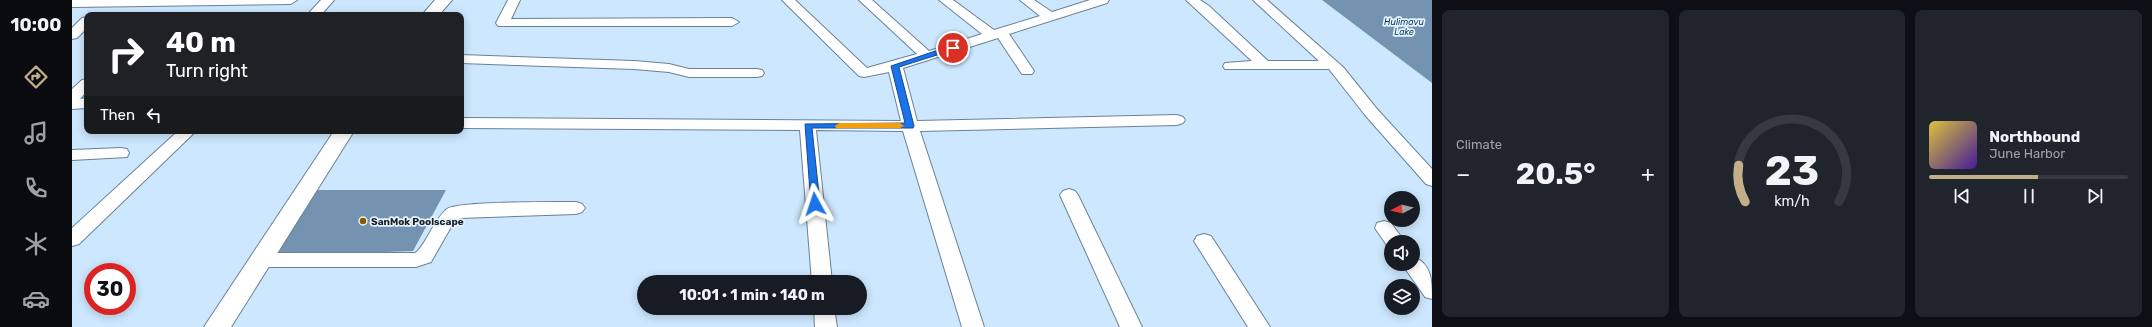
<!DOCTYPE html>
<meta charset="utf-8">
<style>
body{margin:0;font-family:Rubik,sans-serif;background:#20242c;color:#f1f3f6;height:100vh;display:flex;flex-direction:column;font-size:15px;white-space:nowrap}
*{box-sizing:border-box;margin:0}
p{font-size:13px;color:#9ea1a6}
.icon{flex:none;width:22px;height:22px;fill:none;stroke:currentColor;stroke-width:2;stroke-linecap:round;stroke-linejoin:round}
.map{position:relative;flex:1;overflow:hidden}
.drawer{display:flex;flex-direction:column;gap:10px;padding:10px;background:#0d0f14;width:720px}
.drawer>*{flex:none}
.guide{position:absolute;left:12px;top:12px;width:380px;height:122px;border-radius:8px;box-shadow:0 2px 10px #0003;background:#202124;color:#fff;overflow:hidden}
.needle{width:26px;rotate:263deg}
.fabs{position:absolute;left:1312px;top:191px;display:grid;gap:8px}
.fabs a{display:grid;place-items:center;width:36px;height:36px;border-radius:50%;background:#171b24;box-shadow:0 2px 10px #0003;font-size:20px}
.speed{position:absolute;left:12px;top:263px;display:flex;gap:8px;font-size:20px;font-weight:700;text-align:center}
.speed>*{display:grid;place-content:center;width:52px;height:52px;border-radius:50%;background:#171b24;box-shadow:0 2px 10px #0003;line-height:1}
.speed .limit{border:6px solid #d22;background:#fff;color:#111}
.pin{position:absolute;display:grid;place-items:center;width:34px;height:34px;color:#fff;margin:-17px;border:2px solid #fff;border-radius:50%;box-shadow:0 1px 4px #0007}
.me{position:absolute;width:44px;margin:-22px;rotate:355deg;stroke-linejoin:round;filter:drop-shadow(0 0 3px #0008)}
.turn{display:flex;align-items:center;gap:14px;height:84px;padding:0 16px;font-size:18px}
.turn .icon{width:52px;height:52px;stroke-width:2.5}
.turn b{display:block;font-size:28px;line-height:34px}
.then{display:flex;align-items:center;height:38px;padding:0 16px;background:#0003;gap:8px;font-size:15px}
.big{font-size:30px;font-weight:700;line-height:1.1}
.drawer .card{flex:1;display:flex;flex-direction:column;justify-content:center;gap:6px;min-width:0;padding:0 14px;border-radius:8px;background:#20242c}
.drawer .dial{align-items:center;gap:0}
.dial svg{height:104px;overflow:visible;fill:none;stroke:#363941;stroke-width:7;stroke-linecap:round;text-anchor:middle}
.dial text{fill:#f1f3f6;stroke:none}
.song{display:flex;align-items:center;gap:12px}
.cover{width:48px;height:48px;border-radius:6px;background:linear-gradient(135deg,hsl(50 70% 55%),hsl(260 70% 35%))}
.played{height:4px;border-radius:2px;background:linear-gradient(90deg,#c2af87 55%,#363941 55%)}
.keys{display:flex;justify-content:space-around;direction:ltr}
.heat{display:flex;justify-content:space-between;align-items:center;font-size:22px;direction:ltr}
.drawer .tiles{flex:1;display:grid;gap:10px;grid-template-columns:repeat(3,1fr)}
.trip{position:absolute;left:565px;top:275px;width:230px;height:40px;border-radius:20px;background:#171b24;box-shadow:0 2px 10px #0003;font-weight:700;line-height:40px;text-align:center}
main{display:flex;flex:1;min-height:0}
.tabs{display:flex;flex-direction:column;width:72px;justify-content:space-around;align-items:center;background:#090b0e;color:#9ea1a6}
.tabs .icon{width:28px;height:28px}
.tabs .current{color:#c2af87}
.tabs b{font-size:18px;color:#f1f3f6}
.map>svg:first-child{display:block}
.water{fill:#7393b0}
.lines{fill:none;stroke-linecap:round;stroke-linejoin:round}
.minor-casing{stroke:#6a8297;stroke-width:2}
.tertiary-casing{stroke:#6a8297;stroke-width:2}
.minor{fill:#fff;fill-rule:evenodd}
.tertiary{fill:#fff;fill-rule:evenodd}
.route{fill:#1a73e8;stroke:#114b97}
.slow{fill:#f59e0b}
.poi-dot{fill:#895b00;stroke:#e7f2fb;stroke-width:1.5}
.labels{text-anchor:middle;stroke-width:3.5;stroke-linejoin:round;paint-order:stroke}
.far-water-label{font-size:9px;font-style:italic;fill:#064067;stroke:#e7f2fb}
.poi-label{font-size:10px;font-weight:bold;fill:#172129;stroke:#e7f2fb;text-anchor:start}
</style>
<main>
<nav class="tabs">
<b>10:00</b>
<svg class="icon current" aria-label="directions" viewBox="0 0 24 24"><path d="M12 3l9 9-9 9-9-9zM9 14v-3h6M13 9l2 2-2 2"/></svg>
<svg class="icon" aria-label="music" viewBox="0 0 24 24"><path d="M9 18V5l10-2v13"/><circle cx="6" cy="18" r="3"/><circle cx="16" cy="16" r="3"/></svg>
<svg class="icon" aria-label="phone" viewBox="0 0 24 24"><path d="M5 4h4l2 5-3 2q2 4 5 5l2-3 5 2v4C11 20 4 13 5 4z"/></svg>
<svg class="icon" aria-label="climate" viewBox="0 0 24 24"><path d="M12 3v18M4 7l16 10M4 17L20 7"/></svg>
<svg class="icon" aria-label="car" viewBox="0 0 24 24"><path d="M5 17H2v-5l4-1 3-4h7l3 4 3 1v5h-3M9 17h6M6 11h13"/><circle cx="7" cy="17" r="2"/><circle cx="17" cy="17" r="2"/></svg>
</nav>
<div class="map">
<svg width="1360" height="327" viewBox="0 0 1360 327">
<rect width="100%" height="100%" fill="#cce7fe"/>
<!-- water -->
<g class="water">
<path d="M1250 0H1360V83Z"/>
<path d="M244 190H374L341 251 202 256Z"/>
</g>
<g class="lines">
<!-- minor casing -->
<g class="minor-casing">
<g id="minor">
<path d="M0 0H225L219 4 0 7Z"/>
<path d="M249 0H262L249 15H235Z"/>
<path d="M436 0H448L439 19 660 18 667 22 660 26H426L424 23Z"/>
<path d="M710 0H723L795 68 845 54 787 0H800L857 51 910 34 867 0H881L922 30 968 16 948 0H962L980 12 1018 0H1037L1035 3 937 34 962 71 960 74H950L926 38 831 68 845 121 1105 115 1111 117 1113 120 1111 123 1105 125 848 131 912 327H890L831 131 744 130 760 282H740L728 130 389 128V118L829 121 817 72 792 77 787 76Z"/>
<path d="M1114 0H1128L1137 6 1196 61H1247L1181 0H1195L1271 67 1305 109 1360 169V186L1354 184 1293 115 1257 69H1153L1151 66 1153 63 1180 61Z"/>
<path d="M15 17V28L5 38 0 39V28L10 18Z"/>
<path d="M389 55 562 61 597 64 617 69H685L690 70 692 73 690 76 685 77H617L597 72 562 69 389 63Z"/>
<path d="M15 79V91L8 99 15 98V108L0 109V89L10 80Z"/>
<path d="M106 131H124L7 244 0 246V228Z"/>
<path d="M49 148 55 149 57 153 55 157 0 160V150Z"/>
<path d="M997 189 1003 191 1006 195 1070 327H1048L988 195 991 191Z"/>
<path d="M504 202 510 204 513 208 510 212 504 214 388 218 379 227 359 262 344 267H188L181 265 178 260 181 255 188 253H343C353 247 362 219 375 209 385 201 485 202 504 202Z"/>
<path d="M1312 221 1319 223 1333 242H1319V248L1316 247 1303 228 1305 223Z"/>
<path d="M1132 234 1139 236 1198 327H1176L1122 241 1125 236Z"/>
<path d="M1341 257C1360 263 1360 282 1360 299L1353 297 1330 264H1341Z"/>
<path d="M742 308H762L765 327H743Z"/>
</g>
</g>
<!-- tertiary casing -->
<g class="tertiary-casing">
<g id="tertiary">
<path d="M363 0H380L367 15H350Z"/>
<path d="M262 131H282L159 327H132Z"/>
</g>
</g>
<!-- minor -->
<use href="#minor" class="minor"/>
<!-- tertiary -->
<use href="#tertiary" class="tertiary"/>
</g>
<!-- route -->
<path class="route" d="M881 45 885 48 884 49 827 67 842 126 841 128H740L748 204 746 206H739L733 124 833 123 819 66Z"/>
<!-- slow -->
<path class="slow" d="M767 123H828L832 126 828 128H764L763 126Z"/>
<!-- markers -->
<circle class="poi-dot" cx="291" cy="221" r="4"/>
<g class="labels">
<!-- far-water labels -->
<g class="far-water-label">
<text x="1332" y="25">Hulimavu<tspan x="1332" dy="10">Lake</tspan></text>
</g>
<!-- poi labels -->
<g class="poi-label">
<text x="299" y="225">SanMok Poolscape</text>
</g>
</g>
</svg>
<div class="fabs">
<a><svg class="needle" viewBox="-14 -14 28 28"><path d="M0-13l5 13h-10z" fill="#e53935"/><path d="M0 13l5-13h-10z" fill="#9ea1a6"/></svg></a>
<a><svg class="icon" aria-label="sound" viewBox="0 0 24 24"><path d="M4 9h4l5-4v14l-5-4H4zM17 9q2 3 0 6"/></svg></a>
<a><svg class="icon" aria-label="layers" viewBox="0 0 24 24"><path d="M12 4l9 5-9 5-9-5zM3 14l9 5 9-5"/></svg></a>
</div>
<div class="speed"><div class="limit">30</div></div>
<div class="pin" style="left:881px;top:48px;background:#d93025"><svg class="icon" aria-label="arrive" viewBox="0 0 24 24"><path d="M6 21V4h12l-3 4 3 4H6"/></svg></div>
<svg class="me" style="left:743px;top:204px" viewBox="-20 -20 40 40"><path d="M0-17L14 15 0 8-14 15z" fill="#1a73e8" stroke="#fff" stroke-width="4"/></svg>
<div class="trip">10:01 · 1 min · 140 m</div>
<div class="guide">
<div class="turn"><svg class="icon" aria-label="right" viewBox="0 0 24 24"><path d="M7 20v-9h11M14 6l5 5-5 5"/></svg><div><b>40 m</b>Turn right</div></div>
<div class="then">Then<svg class="icon" aria-label="left" viewBox="0 0 24 24"><path d="M17 20v-9H6M10 6l-5 5 5 5"/></svg></div>
</div>
</div>
<section class="drawer">
<div class="tiles">
<div class="card"><p>Climate</p>
<div class="heat"><a>−</a><b class="big">20.5°</b><a>+</a></div>
</div>
<div class="card dial"><svg viewBox="0 0 100 80">
<path d="M14 69A42 42 0 1 1 86 69"/>
<path d="M14 69A42 42 0 0 1 9 41" stroke="#c2af87"/>
<text x="50" y="56" font-size="32" font-weight="700">23</text>
<text x="50" y="72" font-size="11">km/h</text>
</svg></div>
<div class="card">
<div class="song"><i class="cover"></i><div><b>Northbound</b><p>June Harbor</p></div></div>
<div class="played"></div>
<div class="keys"><svg class="icon" aria-label="previous" viewBox="0 0 24 24"><path d="M18 5L8 12l10 7zM5 5v14"/></svg><svg class="icon" aria-label="pause" viewBox="0 0 24 24"><path d="M8 5v14M16 5v14"/></svg><svg class="icon" aria-label="next" viewBox="0 0 24 24"><path d="M6 5l10 7-10 7zM19 5v14"/></svg></div>
</div>
</div>
</section>
</main>
